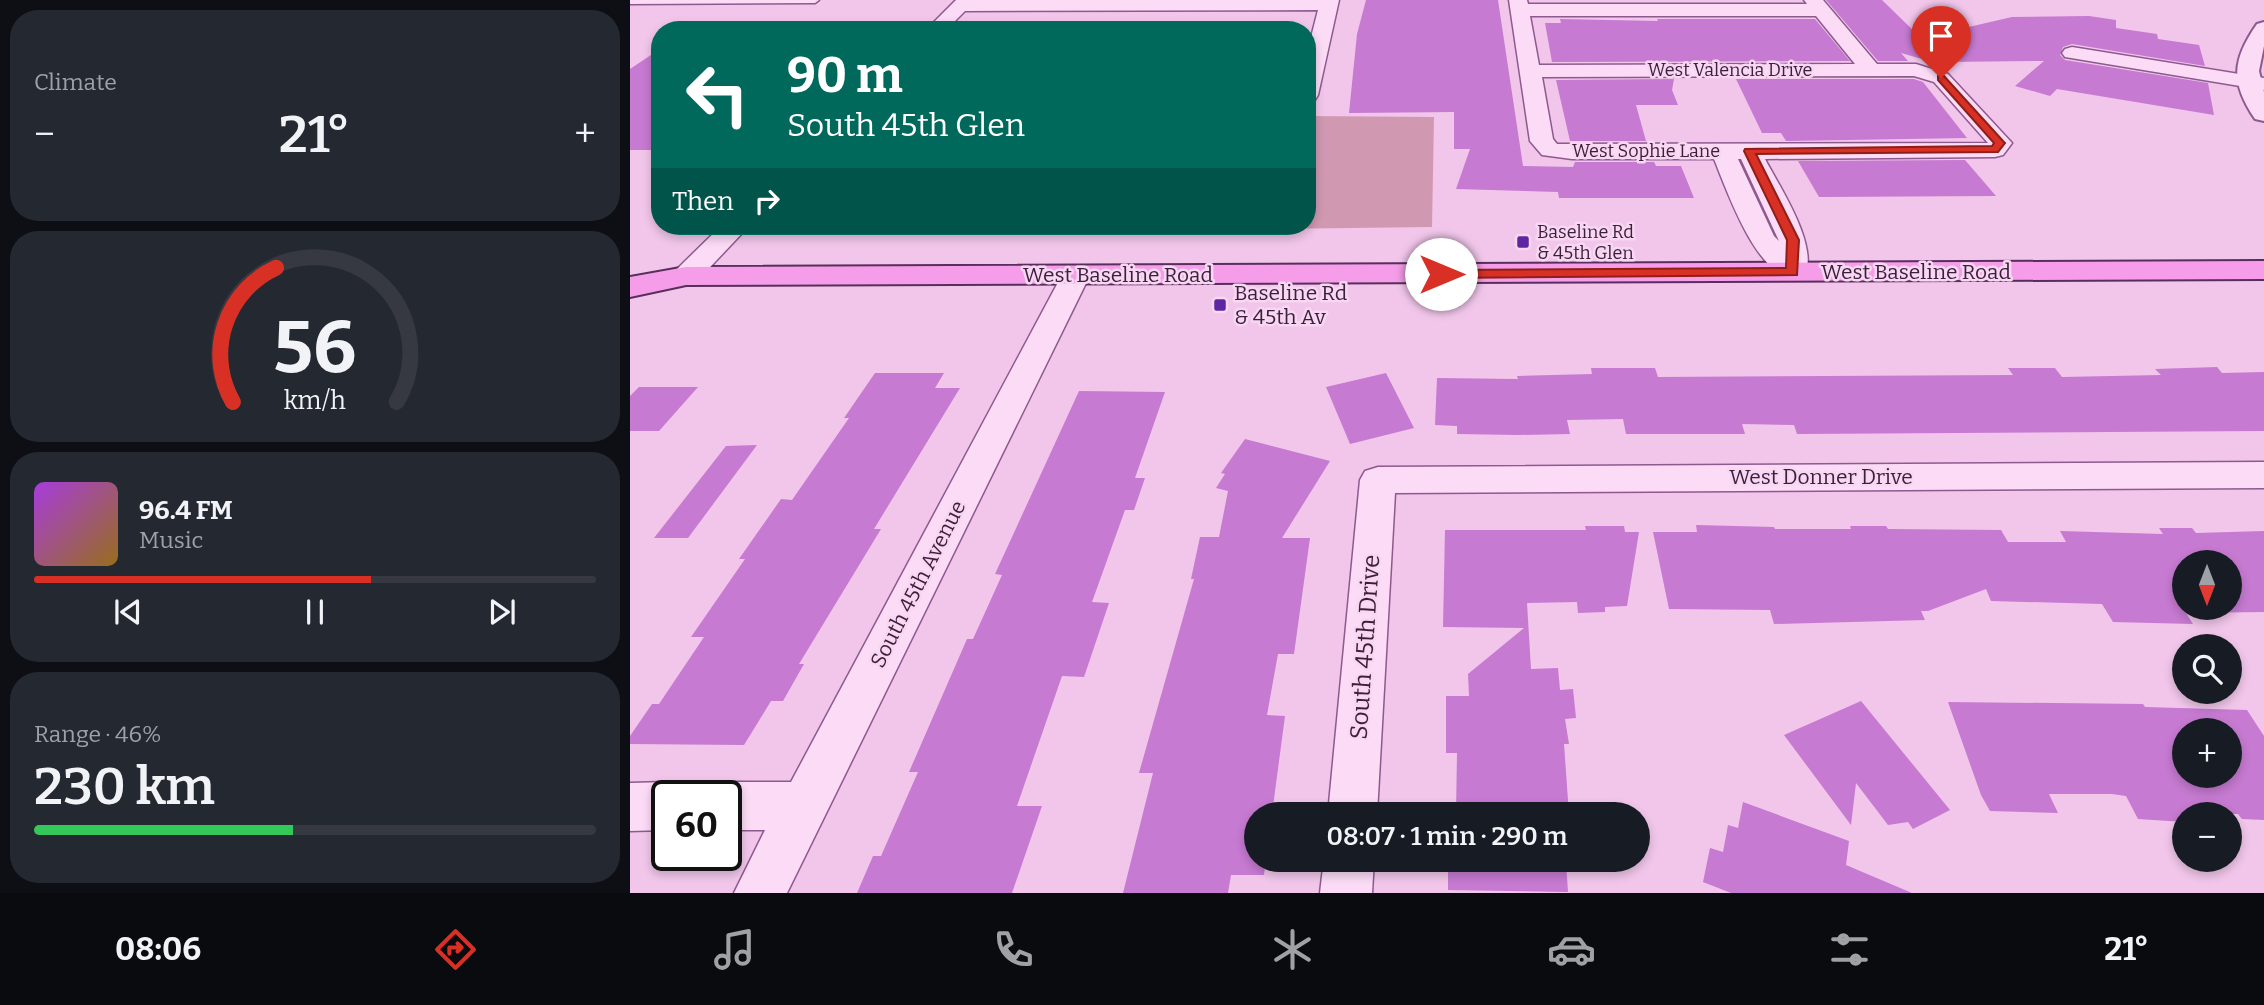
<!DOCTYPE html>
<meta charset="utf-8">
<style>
body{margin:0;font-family:Bitter,serif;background:#242831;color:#f1f3f6;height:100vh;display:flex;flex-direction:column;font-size:26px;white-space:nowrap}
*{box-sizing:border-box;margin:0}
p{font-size:23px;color:#9ea1a6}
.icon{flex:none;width:38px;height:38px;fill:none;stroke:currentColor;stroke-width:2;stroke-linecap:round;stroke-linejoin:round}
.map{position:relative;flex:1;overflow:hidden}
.sheet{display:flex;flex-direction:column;gap:10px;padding:10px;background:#0d0f14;width:630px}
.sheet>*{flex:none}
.top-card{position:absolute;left:21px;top:21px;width:665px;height:214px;border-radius:28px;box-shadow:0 4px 10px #0003;background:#00695c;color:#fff;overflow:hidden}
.needle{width:46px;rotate:180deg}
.tools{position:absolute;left:1542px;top:550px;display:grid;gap:14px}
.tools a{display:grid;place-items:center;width:70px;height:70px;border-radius:50%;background:#171b24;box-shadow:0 4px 10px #0003;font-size:35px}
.speed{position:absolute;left:21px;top:780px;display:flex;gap:14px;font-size:35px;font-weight:700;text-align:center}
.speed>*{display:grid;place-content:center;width:91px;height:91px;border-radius:50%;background:#171b24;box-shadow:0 4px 10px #0003;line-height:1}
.speed .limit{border:4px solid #111;border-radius:10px;background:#fff;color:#111}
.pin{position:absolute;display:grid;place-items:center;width:60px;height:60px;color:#fff;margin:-72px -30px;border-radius:50% 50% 50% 0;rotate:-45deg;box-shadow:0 0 7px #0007}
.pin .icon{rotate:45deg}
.me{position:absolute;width:77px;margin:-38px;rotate:90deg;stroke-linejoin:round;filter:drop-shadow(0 0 5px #0008)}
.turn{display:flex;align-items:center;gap:24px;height:147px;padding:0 21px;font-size:32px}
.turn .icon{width:91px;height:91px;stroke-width:2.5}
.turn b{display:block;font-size:49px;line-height:60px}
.then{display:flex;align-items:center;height:66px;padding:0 21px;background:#0003;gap:14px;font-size:26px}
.big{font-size:52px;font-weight:600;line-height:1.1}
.sheet .card{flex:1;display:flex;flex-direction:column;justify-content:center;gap:10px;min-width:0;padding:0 24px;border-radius:28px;background:#242831}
.sheet .dial{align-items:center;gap:0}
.dial svg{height:182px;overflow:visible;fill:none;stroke:#363941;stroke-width:7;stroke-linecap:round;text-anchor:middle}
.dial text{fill:#f1f3f6;stroke:none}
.song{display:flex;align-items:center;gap:21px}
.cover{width:84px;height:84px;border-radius:10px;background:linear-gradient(135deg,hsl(280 70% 55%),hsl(40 70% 35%))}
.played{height:7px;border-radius:4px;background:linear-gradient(90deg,#d93025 60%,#363941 60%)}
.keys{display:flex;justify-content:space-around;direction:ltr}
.heat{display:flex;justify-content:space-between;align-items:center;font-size:38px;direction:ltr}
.charge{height:10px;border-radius:5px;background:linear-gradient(90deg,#34c759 46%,#363941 0)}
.trip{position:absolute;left:614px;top:802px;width:406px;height:70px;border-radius:35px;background:#171b24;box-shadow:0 4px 10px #0003;font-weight:600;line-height:70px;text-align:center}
.tabs{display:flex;height:112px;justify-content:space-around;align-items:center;background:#090b0e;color:#9ea1a6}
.tabs .icon{width:49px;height:49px}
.tabs .on{color:#d93025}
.tabs b{font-size:32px;color:#f1f3f6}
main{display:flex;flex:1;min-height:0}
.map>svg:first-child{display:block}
.green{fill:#d099b1}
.building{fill:#c67ad1;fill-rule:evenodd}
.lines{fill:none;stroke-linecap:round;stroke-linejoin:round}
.service-casing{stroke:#8d5a8e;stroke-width:3}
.minor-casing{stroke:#8d5a8e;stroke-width:3}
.tertiary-casing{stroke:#8d5a8e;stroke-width:4}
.primary-casing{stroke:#582f5c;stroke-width:4}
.service{fill:#fbdbf6;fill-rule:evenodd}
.minor{fill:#fbdbf6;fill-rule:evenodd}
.tertiary{fill:#fbdbf6;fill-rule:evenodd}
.primary{fill:#f59de8;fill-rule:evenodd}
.route{fill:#d93025;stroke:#8d1f18;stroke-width:2}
.poi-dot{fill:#5e27a1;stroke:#f8d7f2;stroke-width:2.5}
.labels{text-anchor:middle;stroke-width:5;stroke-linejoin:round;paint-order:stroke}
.far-street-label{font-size:18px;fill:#3c1f3d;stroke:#f8d7f2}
.far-poi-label{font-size:18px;fill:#3c1f3d;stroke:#f8d7f2;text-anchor:start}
.street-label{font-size:21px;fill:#3c1f3d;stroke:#f8d7f2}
.poi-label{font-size:21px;fill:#3c1f3d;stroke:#f8d7f2;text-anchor:start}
.near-street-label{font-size:24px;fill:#3c1f3d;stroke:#f8d7f2}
</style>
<main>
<section class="sheet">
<div class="card"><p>Climate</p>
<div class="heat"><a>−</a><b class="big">21°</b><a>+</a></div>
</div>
<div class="card dial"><svg viewBox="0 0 100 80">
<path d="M14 69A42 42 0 1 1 86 69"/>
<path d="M14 69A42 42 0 0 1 33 10" stroke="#d93025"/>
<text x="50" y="56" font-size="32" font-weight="700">56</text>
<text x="50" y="72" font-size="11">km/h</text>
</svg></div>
<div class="card">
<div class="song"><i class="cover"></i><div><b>96.4 FM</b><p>Music</p></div></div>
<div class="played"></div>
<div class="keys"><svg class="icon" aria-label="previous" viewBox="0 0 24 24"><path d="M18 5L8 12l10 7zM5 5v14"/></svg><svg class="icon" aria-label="pause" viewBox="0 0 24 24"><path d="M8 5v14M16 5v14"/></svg><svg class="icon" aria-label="next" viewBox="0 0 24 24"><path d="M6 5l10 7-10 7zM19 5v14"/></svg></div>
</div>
<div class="card"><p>Range · 46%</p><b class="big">230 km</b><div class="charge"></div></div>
</section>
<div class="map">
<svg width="1634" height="893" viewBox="0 0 1634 893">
<rect width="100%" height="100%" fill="#f1c6ea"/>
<!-- green -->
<path class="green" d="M677 116 804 117 802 227 132 235 141 226H677Z"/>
<!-- building -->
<g class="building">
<path d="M736 0H868L893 166 943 167 945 162H1024L1026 166H1051L1064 198H929L928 192 826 189 840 149H824V112L719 113 727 34Z"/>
<path d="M1196 0H1252L1291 38 1382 17 1459 16 1486 20V28L1527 34 1528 39 1569 45 1575 66 1442 44 1433 47 1430 55 1435 60 1578 83 1584 115 1427 89 1420 96 1385 86 1414 61 1315 62 1320 67 1271 53 1278 61H1248Z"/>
<path d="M930 19 1028 21 1027 19H1185L1220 61 922 62 915 23H931Z"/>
<path d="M30 49V150H0V69Z"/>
<path d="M1044 79 1042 90 1048 105H1006L1016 141H940L926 80Z"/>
<path d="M1106 79H1284L1293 82 1337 138 1156 141 1151 133H1132Z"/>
<path d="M1335 160 1366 196 1189 197 1168 161Z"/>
<path d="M1587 367 1592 373 1634 372V431L1167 434 1164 425 1112 424 1115 434H996L993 419 937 420 940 434 888 435 827 434V426L805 425 807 378 888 379 887 376 962 374 961 368H1025L1028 377 1383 375 1378 368H1425L1432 377 1531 375 1525 369Z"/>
<path d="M245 373H314L305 388H330L244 529H251L169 664H174L153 701H141L114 745 0 744V736L22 704H29L74 637H61L115 559H109L151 499 162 500 219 418H214Z"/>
<path d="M756 373 784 428 720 444 696 387Z"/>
<path d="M9 387H68L29 431H0V396Z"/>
<path d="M449 391 535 392 505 478H515L504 510H495L462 602 479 603 454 677 432 676 387 806H412L382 893H227L243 856H251L288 772H279L337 639H343L372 575 365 574Z"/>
<path d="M615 439 700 461 652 538H680L664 654H648L637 715 655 716 642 814H626V859H636L634 875H601L598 893H493L523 773H509L564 579H561L570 537H589L598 491 586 488 595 474 591 473Z"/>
<path d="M127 445 58 538H24L96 446Z"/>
<path d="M1066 525 1144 527 1145 529H1221L1220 526H1256L1258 529 1371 530 1378 542H1436L1430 531 1533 534 1529 528H1562L1566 533 1634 531V612L1556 613 1563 624 1483 622 1472 604 1361 601 1356 589 1298 611H1291L1295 620 1144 624 1140 610 1039 609 1023 532H1067ZM1554 562H1600V607H1554Z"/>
<path d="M955 526H994L995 532H1009L997 606 975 607V612L948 613 947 602 897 603 901 669 928 668 930 690 943 689 946 718 935 719 939 744H934L939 814H826L827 753H816V696H839L838 674 894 628 813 627 815 530H956Z"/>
<path d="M1231 701 1320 810 1283 829 1278 822 1258 825 1226 783 1221 825 1154 735Z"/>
<path d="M1318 702 1513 704 1515 707 1617 710 1634 736V820L1612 819 1608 814H1554V822L1508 819 1496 796 1482 794H1419L1428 813 1360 811 1351 795ZM1554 730H1600V775H1554Z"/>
<path d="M1113 802 1219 841 1216 865 1282 893H1101L1073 882 1080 848 1093 852 1098 825 1108 828Z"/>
<path d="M818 859H943V862H936L938 892 818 890Z"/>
</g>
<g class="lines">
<!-- service casing -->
<g class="service-casing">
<path id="service" d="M0 0H189L185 3 0 4Z"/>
</g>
<!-- minor casing -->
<g class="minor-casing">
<g id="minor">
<path d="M326 0H709L688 95 685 100 677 101V53L688 10 335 11 316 30H296Z"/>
<path d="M879 0H897L898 4H1177L1174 0H1193L1247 64H1286L1318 74 1382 143 1373 155 1365 157 1135 159C1149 186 1192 250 1173 278 1130 289 1097 190 1084 159H942L912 155 900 141ZM900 16H1186L1225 64 909 65ZM1284 76 1304 82 1358 143 927 144 923 139 912 77ZM1108 159H1111L1149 241 1144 236Z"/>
<path d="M1442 47 1634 78V90L1435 57 1432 53 1435 49Z"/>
<path d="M91 226H119L66 282 56 285 46 282 42 276 46 270Z"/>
<path d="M446 266 456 269 460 275 157 893H104L135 830H96V796H76L79 789 96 782H161L432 275 436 269Z"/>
<path d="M1634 462V488L765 493 747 814H698L730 480 735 471 748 467Z"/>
<path d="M37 782 54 789 57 796H37V830L0 831V783Z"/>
<path d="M694 859H744L742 893H690Z"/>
</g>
</g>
<!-- tertiary casing -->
<g class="tertiary-casing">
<path id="tertiary" d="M1634 22V46L1629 71 1634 92V121L1625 119C1600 82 1602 60 1627 24Z"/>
</g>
<!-- primary casing -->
<g class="primary-casing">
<path id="primary" d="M1634 261V279L56 285 0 297V277L56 267Z"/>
</g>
<!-- service -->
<use href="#service" class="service"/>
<!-- minor -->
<use href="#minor" class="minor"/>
<!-- tertiary -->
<use href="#tertiary" class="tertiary"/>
<!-- primary -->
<use href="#primary" class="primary"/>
</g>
<!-- route -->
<path class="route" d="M1308 76H1314L1373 141 1375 143 1368 152 1126 154 1169 240 1167 275 811 278 805 274 811 270 1156 268 1157 240 1114 151 1115 149 1362 146 1364 143 1308 80Z"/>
<!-- markers -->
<g class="poi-dot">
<rect x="886" y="235" width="14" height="14" rx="3.5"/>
<rect x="583" y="298" width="14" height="14" rx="3.5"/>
</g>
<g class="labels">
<!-- far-street labels -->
<g class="far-street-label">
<text x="1100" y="76">West Valencia Drive</text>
<text x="1016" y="157">West Sophie Lane</text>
</g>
<!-- far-poi labels -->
<g class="far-poi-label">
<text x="907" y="238">Baseline Rd<tspan x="907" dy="21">&amp; 45th Glen</tspan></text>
</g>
<!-- street labels -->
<g class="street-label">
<text x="1286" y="279">West Baseline Road</text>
<text x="488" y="282">West Baseline Road</text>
<text x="1191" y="484">West Donner Drive</text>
<text transform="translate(288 584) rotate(-63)" y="7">South 45th Avenue</text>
</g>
<!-- poi labels -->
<g class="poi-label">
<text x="604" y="300">Baseline Rd<tspan x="604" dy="24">&amp; 45th Av</tspan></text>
</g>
<!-- near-street labels -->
<g class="near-street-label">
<text transform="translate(735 647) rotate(-86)" y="8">South 45th Drive</text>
</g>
</g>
</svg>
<div class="tools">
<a><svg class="needle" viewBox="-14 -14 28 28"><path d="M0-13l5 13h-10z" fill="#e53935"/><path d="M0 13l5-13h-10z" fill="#9ea1a6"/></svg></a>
<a><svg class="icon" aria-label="search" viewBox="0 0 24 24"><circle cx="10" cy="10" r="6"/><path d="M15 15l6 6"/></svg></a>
<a>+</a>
<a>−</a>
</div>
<div class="speed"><div class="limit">60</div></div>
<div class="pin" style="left:1311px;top:78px;background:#d93025"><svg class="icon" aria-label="arrive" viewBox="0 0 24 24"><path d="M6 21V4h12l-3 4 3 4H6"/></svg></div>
<svg class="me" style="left:811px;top:274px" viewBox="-20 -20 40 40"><circle r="19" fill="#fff"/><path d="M0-13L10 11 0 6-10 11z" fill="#d93025"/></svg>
<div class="trip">08:07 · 1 min · 290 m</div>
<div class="top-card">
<div class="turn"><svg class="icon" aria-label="left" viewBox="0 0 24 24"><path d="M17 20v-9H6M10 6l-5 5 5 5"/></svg><div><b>90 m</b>South 45th Glen</div></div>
<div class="then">Then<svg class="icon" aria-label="right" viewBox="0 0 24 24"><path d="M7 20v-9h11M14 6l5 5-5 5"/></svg></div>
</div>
</div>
</main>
<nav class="tabs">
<b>08:06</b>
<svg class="icon on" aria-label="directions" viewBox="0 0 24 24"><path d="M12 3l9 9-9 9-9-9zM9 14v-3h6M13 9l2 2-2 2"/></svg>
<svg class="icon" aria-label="music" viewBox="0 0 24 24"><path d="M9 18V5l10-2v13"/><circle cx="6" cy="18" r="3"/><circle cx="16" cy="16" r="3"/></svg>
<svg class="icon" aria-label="phone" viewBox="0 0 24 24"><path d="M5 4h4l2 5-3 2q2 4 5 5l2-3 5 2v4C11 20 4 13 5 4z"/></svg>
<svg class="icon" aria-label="climate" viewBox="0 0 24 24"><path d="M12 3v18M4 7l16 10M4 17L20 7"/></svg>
<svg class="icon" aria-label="car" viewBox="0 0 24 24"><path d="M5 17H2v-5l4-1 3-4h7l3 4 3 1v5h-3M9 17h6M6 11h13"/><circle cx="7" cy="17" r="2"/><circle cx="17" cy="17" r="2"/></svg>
<svg class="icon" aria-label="filters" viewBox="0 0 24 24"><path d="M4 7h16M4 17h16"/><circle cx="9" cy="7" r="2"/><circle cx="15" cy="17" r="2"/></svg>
<b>21°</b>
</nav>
